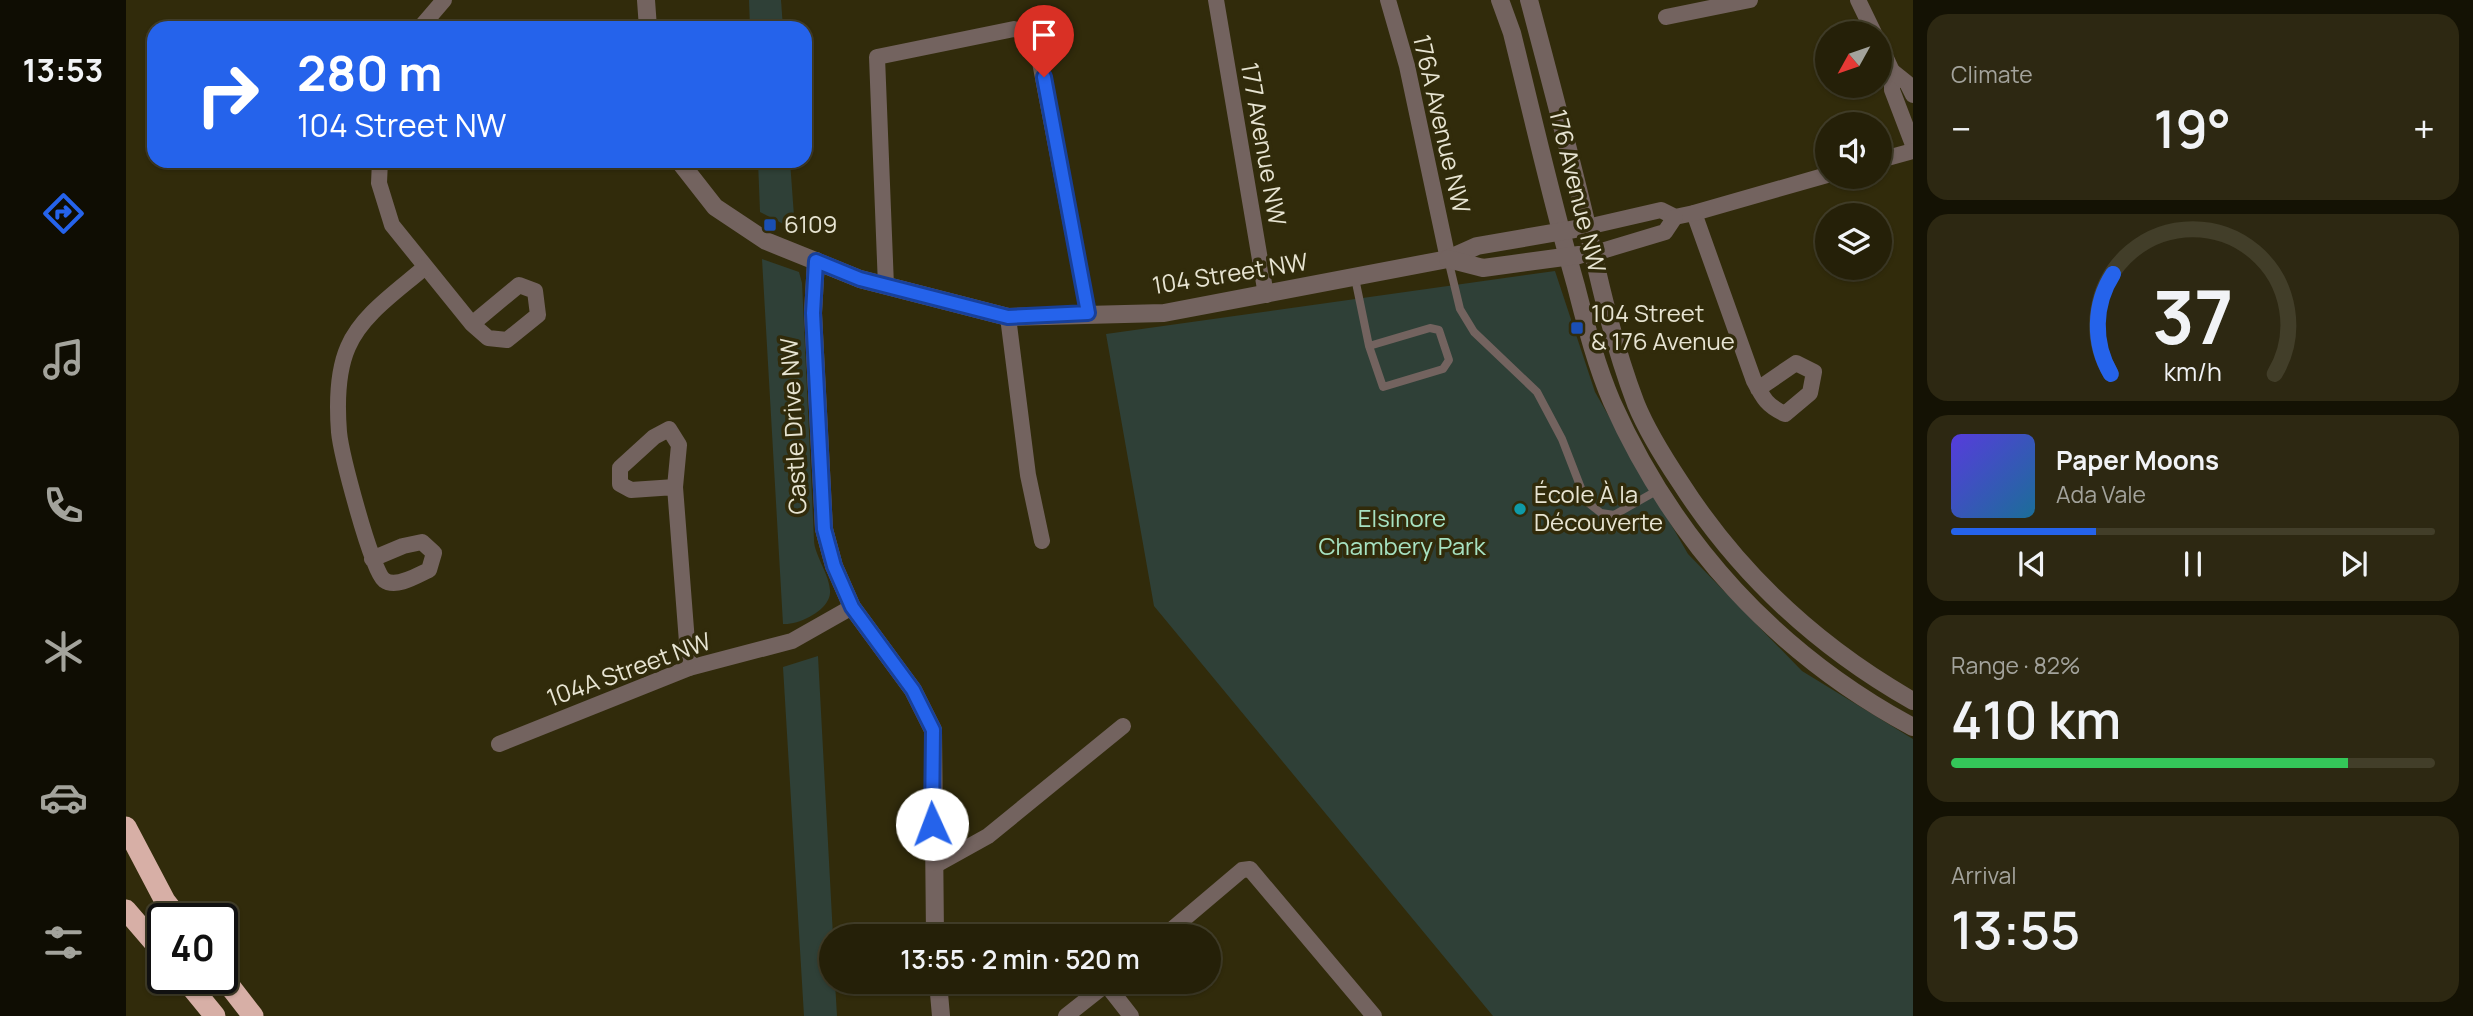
<!DOCTYPE html>
<meta charset="utf-8">
<style>
body{margin:0;font-family:Manrope,sans-serif;background:#2d2812;color:#f1f3f6;height:100vh;display:flex;flex-direction:column;font-size:26px;white-space:nowrap}
*{box-sizing:border-box;margin:0}
p{font-size:23px;color:#a3a39c}
.icon{flex:none;width:38px;height:38px;fill:none;stroke:currentColor;stroke-width:2;stroke-linecap:round;stroke-linejoin:round}
.map{position:relative;flex:1;overflow:hidden}
.side{display:flex;flex-direction:column;gap:14px;padding:14px;background:#141204;width:560px}
.side>*{flex:none}
.hud{position:absolute;left:21px;top:21px;width:665px;height:147px;border-radius:21px;box-shadow:0 2px 5px #0004,0 0 0 2px #423e29;background:#2563eb;color:#fff;overflow:hidden}
.needle{width:46px;rotate:230deg}
.buttons{position:absolute;left:1689px;top:21px;display:grid;gap:14px}
.buttons a{display:grid;place-items:center;width:77px;height:77px;border-radius:50%;background:#252008;box-shadow:0 2px 5px #0004,0 0 0 2px #423e29;font-size:35px}
.speed{position:absolute;left:21px;top:903px;display:flex;gap:14px;font-size:35px;font-weight:700;text-align:center}
.speed>*{display:grid;place-content:center;width:91px;height:91px;border-radius:50%;background:#252008;box-shadow:0 2px 5px #0004,0 0 0 2px #423e29;line-height:1}
.speed .limit{border:4px solid #111;border-radius:10px;background:#fff;color:#111}
.pin{position:absolute;display:grid;place-items:center;width:60px;height:60px;color:#fff;margin:-72px -30px;border-radius:50% 50% 50% 0;rotate:-45deg;box-shadow:0 0 7px #0007}
.pin .icon{rotate:45deg}
.me{position:absolute;width:77px;margin:-38px;rotate:358deg;stroke-linejoin:round;filter:drop-shadow(0 0 5px #0008)}
.turn{display:flex;align-items:center;gap:24px;height:147px;padding:0 35px;font-size:32px}
.turn .icon{width:91px;height:91px;stroke-width:2.5}
.turn b{display:block;font-size:49px;line-height:60px}
.big{font-size:52px;font-weight:600;line-height:1.1}
.side .widget{flex:1;display:flex;flex-direction:column;justify-content:center;gap:10px;min-width:0;padding:0 24px;border-radius:21px;background:#2d2812}
.side .dial{align-items:center;gap:0}
.dial svg{height:182px;overflow:visible;fill:none;stroke:#423e29;stroke-width:7;stroke-linecap:round;text-anchor:middle}
.dial text{fill:#f1f3f6;stroke:none}
.song{display:flex;align-items:center;gap:21px}
.cover{width:84px;height:84px;border-radius:10px;background:linear-gradient(135deg,hsl(250 70% 55%),hsl(200 70% 35%))}
.played{height:7px;border-radius:4px;background:linear-gradient(90deg,#2563eb 30%,#423e29 30%)}
.keys{display:flex;justify-content:space-around;direction:ltr}
.heat{display:flex;justify-content:space-between;align-items:center;font-size:38px;direction:ltr}
.charge{height:10px;border-radius:5px;background:linear-gradient(90deg,#34c759 82%,#423e29 0)}
.trip{position:absolute;left:693px;top:924px;width:402px;height:70px;border-radius:35px;background:#252008;box-shadow:0 2px 5px #0004,0 0 0 2px #423e29;font-weight:600;line-height:70px;text-align:center}
main{display:flex;flex:1;min-height:0}
.tab-bar{display:flex;flex-direction:column;width:126px;justify-content:space-around;align-items:center;background:#0f0d03;color:#a3a39c}
.tab-bar .icon{width:49px;height:49px}
.tab-bar .active{color:#2563eb}
.tab-bar b{font-size:32px;color:#f1f3f6}
.map>svg:first-child{display:block}
.green{fill:#2f4037}
.lines{fill:none;stroke-linecap:round;stroke-linejoin:round}
.service{stroke:#73635f;stroke-width:8}
.minor{stroke:#73635f;stroke-width:16}
.tertiary{stroke:#73635f;stroke-width:18}
.motorway{stroke:#d7afa6;stroke-width:21}
.route-casing{stroke:#184099;stroke-width:18}
.route{stroke:#2563eb;stroke-width:12}
.transit-dot{fill:#1a4fb4;stroke:#312b0b;stroke-width:2.5}
.culture-dot{fill:#0f9aa8;stroke:#312b0b;stroke-width:2.5}
.labels{text-anchor:middle;stroke-width:7;stroke-linejoin:round;paint-order:stroke}
.street-label{font-size:24px;fill:#e7e4d2;stroke:#312b0b}
.poi-label{font-size:24px;fill:#e7e4d2;stroke:#312b0b;text-anchor:start}
.park-label{font-size:24px;fill:#a7e2c2;stroke:#312b0b}
</style>
<main>
<nav class="tab-bar">
<b>13:53</b>
<svg class="icon active" aria-label="directions" viewBox="0 0 24 24"><path d="M12 3l9 9-9 9-9-9zM9 14v-3h6M13 9l2 2-2 2"/></svg>
<svg class="icon" aria-label="music" viewBox="0 0 24 24"><path d="M9 18V5l10-2v13"/><circle cx="6" cy="18" r="3"/><circle cx="16" cy="16" r="3"/></svg>
<svg class="icon" aria-label="phone" viewBox="0 0 24 24"><path d="M5 4h4l2 5-3 2q2 4 5 5l2-3 5 2v4C11 20 4 13 5 4z"/></svg>
<svg class="icon" aria-label="climate" viewBox="0 0 24 24"><path d="M12 3v18M4 7l16 10M4 17L20 7"/></svg>
<svg class="icon" aria-label="car" viewBox="0 0 24 24"><path d="M5 17H2v-5l4-1 3-4h7l3 4 3 1v5h-3M9 17h6M6 11h13"/><circle cx="7" cy="17" r="2"/><circle cx="17" cy="17" r="2"/></svg>
<svg class="icon" aria-label="filters" viewBox="0 0 24 24"><path d="M4 7h16M4 17h16"/><circle cx="9" cy="7" r="2"/><circle cx="15" cy="17" r="2"/></svg>
</nav>
<div class="map">
<svg width="1787" height="1016" viewBox="0 0 1787 1016">
<rect width="100%" height="100%" fill="#312b0b"/>
<!-- green -->
<g class="green">
<path d="M623 0H655L657 28H624Z"/>
<path d="M632 161H664L669 230 634 212Z"/>
<path d="M636 259 673 272 676 283C680 369 684 454 688 540 688 557 711 584 702 600 695 614 671 625 657 624Z"/>
<path d="M1429 271 1469 392 1562 554 1676 671 1787 739V1016H1367L1028 606 980 334Z"/>
<path d="M692 656 707 936 705 982H709L711 1016H678L657 667Z"/>
</g>
<g class="lines">
<!-- service -->
<g class="service">
<path d="M1322 259 1334 309 1348 332 1411 392 1436 439 1460 501 1475 513 1488 515 1532 490"/>
<path d="M1229 278 1243 346 1257 387 1317 369 1323 360 1313 330 1304 328 1243 346"/>
</g>
<!-- minor -->
<g class="minor">
<path d="M1090 0 1140 295"/>
<path d="M1262 0 1281 66 1322 259"/>
<path d="M1732 0 1748 33"/>
<path d="M1540 17 1624 0"/>
<path d="M294 28 318 0"/>
<path d="M1754 45 1766 71V90L1787 145"/>
<path d="M1766 71 1781 83 1787 95"/>
<path d="M1754 160 1787 151"/>
<path d="M254 161 253 183 266 225 346 324 362 338 381 340 412 315 409 291 393 285 346 324"/>
<path d="M1568 213 1628 381C1637 398 1641 406 1659 414L1684 393 1688 372 1670 363 1632 389"/>
<path d="M1461 227 1535 210 1549 217 1568 213 1701 175"/>
<path d="M1466 254 1539 232 1549 217"/>
<path d="M760 286 751 57 888 29 909 36 962 313"/>
<path d="M882 317 902 475 916 541"/>
<path d="M549 487 505 490 494 484V468L528 437 543 429 553 445 549 487 563 668"/>
<path d="M246 559 277 546 296 542 308 553 303 570C292 575 270 589 258 580 245 569 215 453 213 432 211 406 211 372 222 347 236 314 273 290 299 267"/>
<path d="M373 744 563 668 666 641 726 607"/>
<path d="M808 866 862 836 997 726"/>
<path d="M1038 936 1116 870 1124 869 1248 1016"/>
<path d="M980 984 1005 1016"/>
<path d="M940 1016 983 982"/>
</g>
<!-- tertiary -->
<g class="tertiary">
<path d="M520 0 522 28"/>
<path d="M1374 0 1386 33C1407 118 1426 202 1450 286 1460 325 1470 365 1486 402 1549 543 1651 654 1787 727"/>
<path d="M1403 0C1423 75 1443 150 1461 226 1474 286 1488 346 1510 404 1521 431 1538 458 1554 482 1613 574 1692 647 1787 701"/>
<path d="M553 161 589 207 640 241 734 279 882 317 1038 313 1322 259 1351 246 1461 227"/>
<path d="M1322 259 1357 268 1453 255"/>
<path d="M690 261 687 313 698 529 708 566 726 607 787 690 807 730 809 936"/>
<path d="M812 982 815 1016"/>
</g>
<!-- motorway -->
<g class="motorway">
<path d="M0 827 39 901 53 919"/>
<path d="M0 910 37 953"/>
<path d="M96 976 127 1016"/>
<path d="M58 978 89 1016"/>
</g>
</g>
<g class="lines">
<!-- route casing -->
<g class="route-casing">
<path id="route" d="M806 824 807 730 787 690 726 607 708 566 698 529 687 313 690 261 734 279 882 317 962 313 918 77"/>
</g>
<!-- route -->
<use href="#route" class="route"/>
</g>
<!-- markers -->
<g class="transit-dot">
<rect x="637" y="218" width="14" height="14" rx="3.5"/>
<rect x="1444" y="321" width="14" height="14" rx="3.5"/>
</g>
<circle class="culture-dot" cx="1394" cy="509" r="7"/>
<g class="labels">
<!-- street labels -->
<g class="street-label">
<text transform="translate(1315 124) rotate(77)" y="8">176A Avenue NW</text>
<text transform="translate(1137 144) rotate(80)" y="8">177 Avenue NW</text>
<text transform="translate(1451 191) rotate(76)" y="8">176 Avenue NW</text>
<text transform="translate(1104 274) rotate(-9)" y="8">104 Street NW</text>
<text transform="translate(668 426) rotate(-93)" y="8">Castle Drive NW</text>
<text transform="translate(503 670) rotate(-20)" y="8">104A Street NW</text>
</g>
<!-- poi labels -->
<g class="poi-label">
<text x="658" y="233">6109</text>
<text x="1465" y="322">104 Street<tspan x="1465" dy="28">&amp; 176 Avenue</tspan></text>
<text x="1408" y="503">École À la<tspan x="1408" dy="28">Découverte</tspan></text>
</g>
<!-- park labels -->
<g class="park-label">
<text x="1276" y="527">Elsinore<tspan x="1276" dy="28">Chambery Park</tspan></text>
</g>
</g>
</svg>
<div class="buttons">
<a><svg class="needle" viewBox="-14 -14 28 28"><path d="M0-13l5 13h-10z" fill="#e53935"/><path d="M0 13l5-13h-10z" fill="#a3a39c"/></svg></a>
<a><svg class="icon" aria-label="sound" viewBox="0 0 24 24"><path d="M4 9h4l5-4v14l-5-4H4zM17 9q2 3 0 6"/></svg></a>
<a><svg class="icon" aria-label="layers" viewBox="0 0 24 24"><path d="M12 4l9 5-9 5-9-5zM3 14l9 5 9-5"/></svg></a>
</div>
<div class="speed"><div class="limit">40</div></div>
<div class="pin" style="left:918px;top:77px;background:#d93025"><svg class="icon" aria-label="arrive" viewBox="0 0 24 24"><path d="M6 21V4h12l-3 4 3 4H6"/></svg></div>
<svg class="me" style="left:806px;top:824px" viewBox="-20 -20 40 40"><circle r="19" fill="#fff"/><path d="M0-13L10 11 0 6-10 11z" fill="#2563eb"/></svg>
<div class="trip">13:55 · 2 min · 520 m</div>
<div class="hud">
<div class="turn"><svg class="icon" aria-label="right" viewBox="0 0 24 24"><path d="M7 20v-9h11M14 6l5 5-5 5"/></svg><div><b>280 m</b>104 Street NW</div></div>
</div>
</div>
<section class="side">
<div class="widget"><p>Climate</p>
<div class="heat"><a>−</a><b class="big">19°</b><a>+</a></div>
</div>
<div class="widget dial"><svg viewBox="0 0 100 80">
<path d="M14 69A42 42 0 1 1 86 69"/>
<path d="M14 69A42 42 0 0 1 15 25" stroke="#2563eb"/>
<text x="50" y="56" font-size="32" font-weight="700">37</text>
<text x="50" y="72" font-size="11">km/h</text>
</svg></div>
<div class="widget">
<div class="song"><i class="cover"></i><div><b>Paper Moons</b><p>Ada Vale</p></div></div>
<div class="played"></div>
<div class="keys"><svg class="icon" aria-label="previous" viewBox="0 0 24 24"><path d="M18 5L8 12l10 7zM5 5v14"/></svg><svg class="icon" aria-label="pause" viewBox="0 0 24 24"><path d="M8 5v14M16 5v14"/></svg><svg class="icon" aria-label="next" viewBox="0 0 24 24"><path d="M6 5l10 7-10 7zM19 5v14"/></svg></div>
</div>
<div class="widget"><p>Range · 82%</p><b class="big">410 km</b><div class="charge"></div></div>
<div class="widget"><p>Arrival</p><b class="big">13:55</b></div>
</section>
</main>
